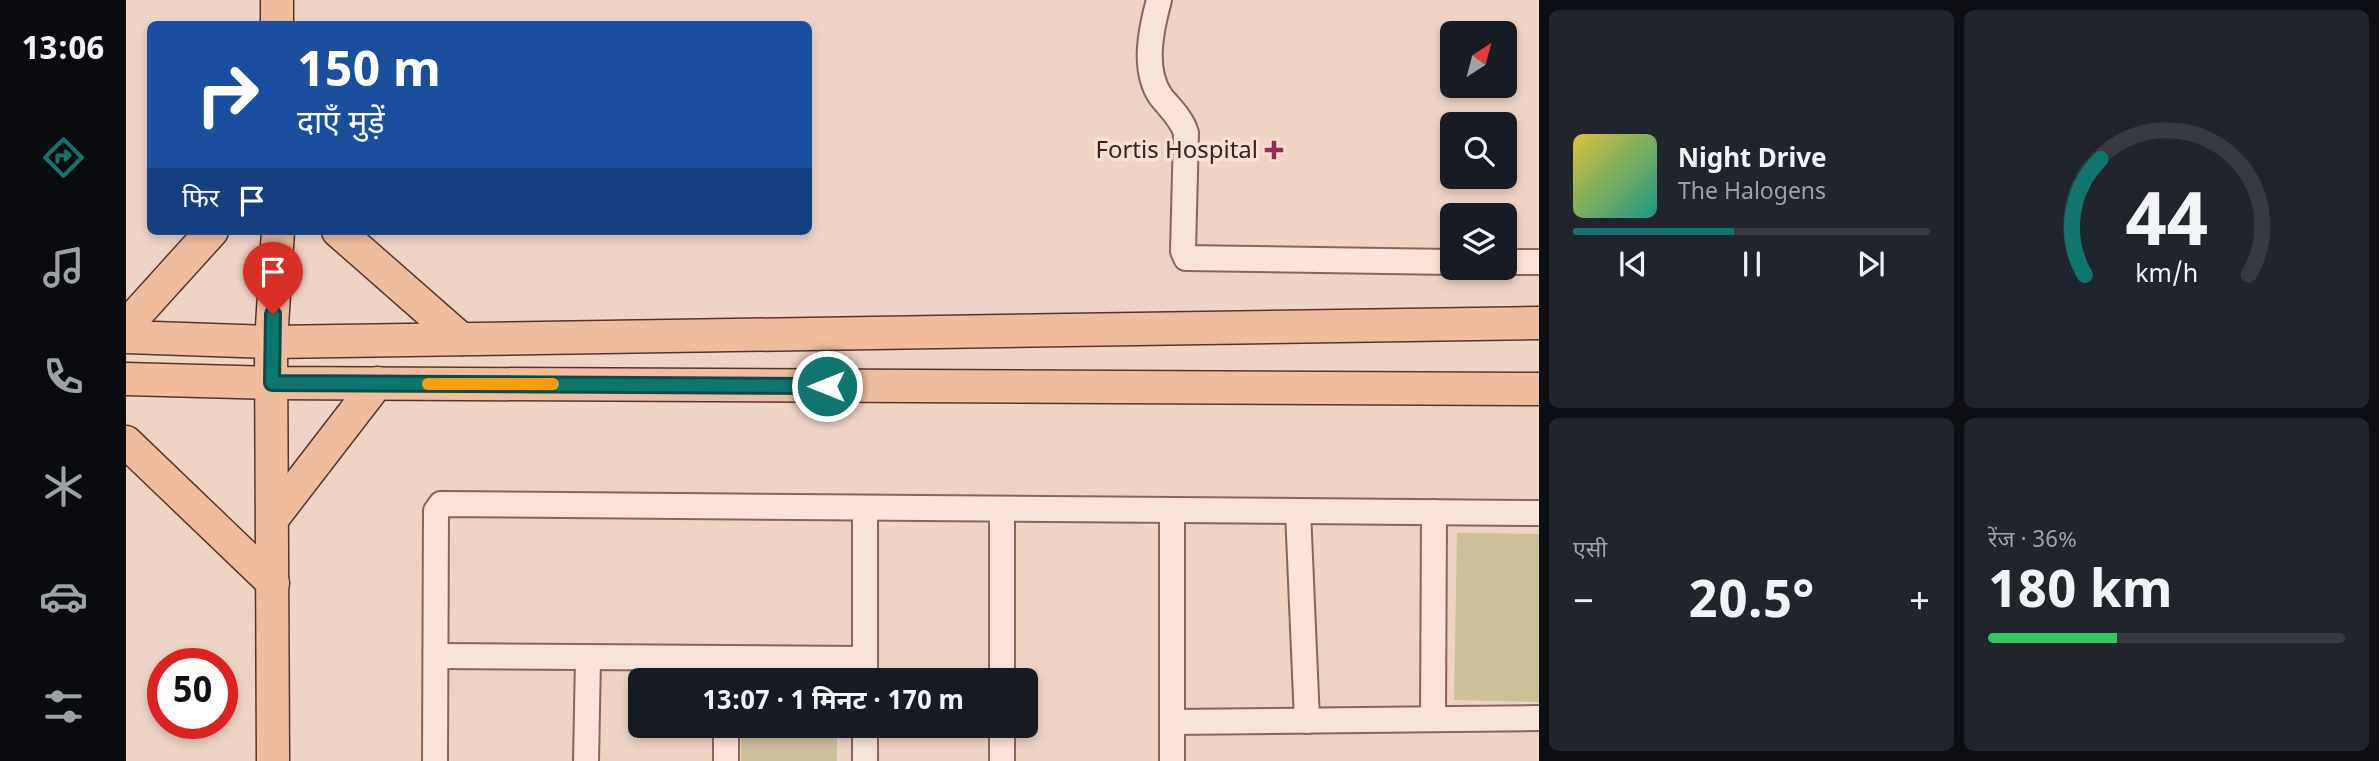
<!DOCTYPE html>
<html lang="hi">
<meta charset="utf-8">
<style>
body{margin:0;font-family:Georgia,"Noto Sans Devanagari",serif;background:#20242c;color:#f1f3f6;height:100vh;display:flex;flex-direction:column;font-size:26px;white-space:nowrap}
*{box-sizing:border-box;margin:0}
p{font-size:23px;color:#9ea1a6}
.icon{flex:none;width:38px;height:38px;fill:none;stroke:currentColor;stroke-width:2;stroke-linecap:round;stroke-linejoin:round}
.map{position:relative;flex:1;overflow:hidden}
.sheet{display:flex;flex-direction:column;gap:10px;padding:10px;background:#0d0f14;width:840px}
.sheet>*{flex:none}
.hud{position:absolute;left:21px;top:21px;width:665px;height:214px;border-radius:10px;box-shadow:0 4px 10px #0003;background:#1a4fa0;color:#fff;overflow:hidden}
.needle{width:46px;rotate:36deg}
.controls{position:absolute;left:1314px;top:21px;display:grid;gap:14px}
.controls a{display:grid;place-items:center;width:77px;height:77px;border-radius:10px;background:#171b24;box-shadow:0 4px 10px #0003;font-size:35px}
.speed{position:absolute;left:21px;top:648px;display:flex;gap:14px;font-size:35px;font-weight:700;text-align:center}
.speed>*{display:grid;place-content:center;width:91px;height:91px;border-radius:50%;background:#171b24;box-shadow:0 4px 10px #0003;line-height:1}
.speed .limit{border:10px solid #d22;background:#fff;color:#111}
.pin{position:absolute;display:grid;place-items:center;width:60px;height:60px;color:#fff;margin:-72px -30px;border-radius:50% 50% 50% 0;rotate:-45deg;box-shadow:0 0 7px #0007}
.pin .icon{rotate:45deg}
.me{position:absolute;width:77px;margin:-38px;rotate:270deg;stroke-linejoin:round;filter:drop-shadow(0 0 5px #0008)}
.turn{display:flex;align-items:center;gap:24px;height:147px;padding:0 35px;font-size:32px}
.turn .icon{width:91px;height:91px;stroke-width:2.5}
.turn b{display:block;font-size:49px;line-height:60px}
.then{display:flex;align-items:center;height:66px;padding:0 35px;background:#0003;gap:14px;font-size:26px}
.big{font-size:52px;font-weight:700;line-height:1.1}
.sheet .widget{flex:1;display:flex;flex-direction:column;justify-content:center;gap:10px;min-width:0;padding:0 24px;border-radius:10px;background:#20242c}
.sheet .dial{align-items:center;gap:0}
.dial svg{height:182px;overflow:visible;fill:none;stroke:#363941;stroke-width:7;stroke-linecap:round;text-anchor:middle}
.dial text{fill:#f1f3f6;stroke:none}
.song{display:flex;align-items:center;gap:21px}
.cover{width:84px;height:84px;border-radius:10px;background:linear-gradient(135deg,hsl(50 70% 55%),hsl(170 70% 35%))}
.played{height:7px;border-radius:4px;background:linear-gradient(90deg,#0f766e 45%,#363941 45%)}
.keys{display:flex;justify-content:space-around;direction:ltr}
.heat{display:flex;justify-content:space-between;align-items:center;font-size:38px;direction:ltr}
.charge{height:10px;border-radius:5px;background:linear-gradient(90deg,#34c759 36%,#363941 0)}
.sheet .tiles{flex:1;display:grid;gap:10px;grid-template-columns:repeat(2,1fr)}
.trip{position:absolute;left:502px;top:668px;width:410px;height:70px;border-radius:10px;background:#171b24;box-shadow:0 4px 10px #0003;font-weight:700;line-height:70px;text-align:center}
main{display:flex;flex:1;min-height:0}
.dock{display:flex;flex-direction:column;width:126px;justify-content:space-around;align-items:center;background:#090b0e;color:#9ea1a6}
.dock .icon{width:49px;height:49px}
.dock .selected{color:#0f766e}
.dock b{font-size:32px;color:#f1f3f6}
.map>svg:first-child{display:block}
.green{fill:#ccc199}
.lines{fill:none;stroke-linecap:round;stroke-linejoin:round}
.minor-casing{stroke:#89655b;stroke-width:28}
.major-casing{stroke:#56352f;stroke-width:35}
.minor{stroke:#f8e4d8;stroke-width:24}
.major{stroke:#f0bc9e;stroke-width:32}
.route-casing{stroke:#0a4d48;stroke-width:18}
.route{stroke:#0f766e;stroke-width:12}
.slow{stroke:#f59e0b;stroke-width:12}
.poi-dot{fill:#972c4f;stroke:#f5e1d5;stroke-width:2.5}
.labels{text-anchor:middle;stroke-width:7;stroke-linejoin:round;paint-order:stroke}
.poi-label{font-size:24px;fill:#39231f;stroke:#f5e1d5;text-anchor:end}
</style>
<main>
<nav class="dock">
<b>13:06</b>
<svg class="icon selected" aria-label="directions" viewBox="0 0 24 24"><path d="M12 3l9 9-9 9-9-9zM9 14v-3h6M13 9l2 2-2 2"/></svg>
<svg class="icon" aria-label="music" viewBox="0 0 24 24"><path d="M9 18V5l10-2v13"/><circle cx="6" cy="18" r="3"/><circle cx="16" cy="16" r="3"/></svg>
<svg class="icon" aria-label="phone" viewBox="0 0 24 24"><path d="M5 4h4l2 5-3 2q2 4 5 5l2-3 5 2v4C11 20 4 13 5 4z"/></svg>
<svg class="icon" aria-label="climate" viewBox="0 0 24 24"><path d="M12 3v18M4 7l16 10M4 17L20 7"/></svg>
<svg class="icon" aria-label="car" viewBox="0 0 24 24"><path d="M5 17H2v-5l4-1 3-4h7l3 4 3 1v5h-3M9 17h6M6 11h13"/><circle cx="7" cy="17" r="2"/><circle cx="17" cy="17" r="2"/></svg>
<svg class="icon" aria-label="filters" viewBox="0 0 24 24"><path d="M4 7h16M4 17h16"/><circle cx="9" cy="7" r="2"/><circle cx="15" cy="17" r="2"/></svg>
</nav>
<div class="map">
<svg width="1413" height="761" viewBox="0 0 1413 761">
<rect width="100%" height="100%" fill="#eed4c5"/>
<!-- green -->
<g class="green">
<path d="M1331 533 1413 534V702L1328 700Z"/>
<rect x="615" y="726" width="96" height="35"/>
</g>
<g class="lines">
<!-- minor casing -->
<g class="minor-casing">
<g id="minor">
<path d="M1033 0C1025 29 1016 70 1035 97 1044 108 1056 119 1060 133L1057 251 1060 258 1326 262"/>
<path d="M1379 262H1413"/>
<path d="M1172 511 1181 721"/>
<path d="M310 656 739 659"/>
<path d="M600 681V658"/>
<path d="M739 681V508"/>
<path d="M876 681V509"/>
<path d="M1307 719 1308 512"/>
<path d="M1046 722 1413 718"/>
<path d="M309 761 310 511 315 504 1413 513"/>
<path d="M460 761 462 658"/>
<path d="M600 761V726"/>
<path d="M739 761V726"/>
<path d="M876 761V726"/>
<path d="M1046 761V510"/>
</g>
</g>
<!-- major casing -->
<g class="major-casing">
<g id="major">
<path d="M151 0V24"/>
<path d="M212 231 335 339"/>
<path d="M0 326 86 231"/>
<path d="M0 337 145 342 1413 323"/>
<path d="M0 379 146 383 1413 389"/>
<path d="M0 442 147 583"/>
<path d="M147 518 251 383"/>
<path d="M147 761 145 342 152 231"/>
</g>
</g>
<!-- minor -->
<use href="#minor" class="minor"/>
<!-- major -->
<use href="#major" class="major"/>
</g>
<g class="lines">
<!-- route casing -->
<g class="route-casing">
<path id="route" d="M147 314 146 383 701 386"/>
</g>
<!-- route -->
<use href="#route" class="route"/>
<!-- slow -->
<path class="slow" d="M302 384H427"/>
</g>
<!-- markers -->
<path class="poi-dot" d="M1144.5 139.5h7v7h7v7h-7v7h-7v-7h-7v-7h7z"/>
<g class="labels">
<!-- poi labels -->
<g class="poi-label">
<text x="1132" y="158">Fortis Hospital</text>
</g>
</g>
</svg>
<div class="controls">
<a><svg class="needle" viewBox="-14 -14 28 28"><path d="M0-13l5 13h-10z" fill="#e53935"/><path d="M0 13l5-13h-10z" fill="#9ea1a6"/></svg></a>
<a><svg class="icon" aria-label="search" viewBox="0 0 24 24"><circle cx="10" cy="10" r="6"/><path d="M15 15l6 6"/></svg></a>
<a><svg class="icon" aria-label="layers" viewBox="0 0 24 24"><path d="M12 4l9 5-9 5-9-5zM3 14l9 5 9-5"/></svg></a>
</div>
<div class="speed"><div class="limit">50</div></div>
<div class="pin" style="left:147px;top:314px;background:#d93025"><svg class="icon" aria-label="arrive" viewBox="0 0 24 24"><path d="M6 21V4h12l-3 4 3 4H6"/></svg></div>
<svg class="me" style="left:701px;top:386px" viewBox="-20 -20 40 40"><circle r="17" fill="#0f766e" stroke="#fff" stroke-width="3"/><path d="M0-11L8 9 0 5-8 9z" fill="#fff"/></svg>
<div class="trip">13:07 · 1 मिनट · 170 m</div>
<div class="hud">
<div class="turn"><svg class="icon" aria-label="right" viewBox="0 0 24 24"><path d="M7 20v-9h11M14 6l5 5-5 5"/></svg><div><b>150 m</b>दाएँ मुड़ें</div></div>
<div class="then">फिर<svg class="icon" aria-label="arrive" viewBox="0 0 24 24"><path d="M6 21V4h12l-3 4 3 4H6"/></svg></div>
</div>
</div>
<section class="sheet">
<div class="tiles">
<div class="widget">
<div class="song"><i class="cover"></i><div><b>Night Drive</b><p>The Halogens</p></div></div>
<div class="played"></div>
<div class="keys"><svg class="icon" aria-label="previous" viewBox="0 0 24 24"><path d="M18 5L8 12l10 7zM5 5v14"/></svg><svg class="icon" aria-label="pause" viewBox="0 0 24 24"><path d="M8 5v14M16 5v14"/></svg><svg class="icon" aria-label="next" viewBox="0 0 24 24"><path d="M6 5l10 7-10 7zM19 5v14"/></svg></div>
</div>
<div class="widget dial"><svg viewBox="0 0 100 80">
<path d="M14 69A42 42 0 1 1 86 69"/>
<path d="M14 69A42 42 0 0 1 21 18" stroke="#0f766e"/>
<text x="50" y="56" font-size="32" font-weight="700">44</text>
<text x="50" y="72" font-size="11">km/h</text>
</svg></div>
<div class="widget"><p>एसी</p>
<div class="heat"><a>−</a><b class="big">20.5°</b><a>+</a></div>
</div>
<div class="widget"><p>रेंज · 36%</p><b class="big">180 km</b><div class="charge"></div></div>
</div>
</section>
</main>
